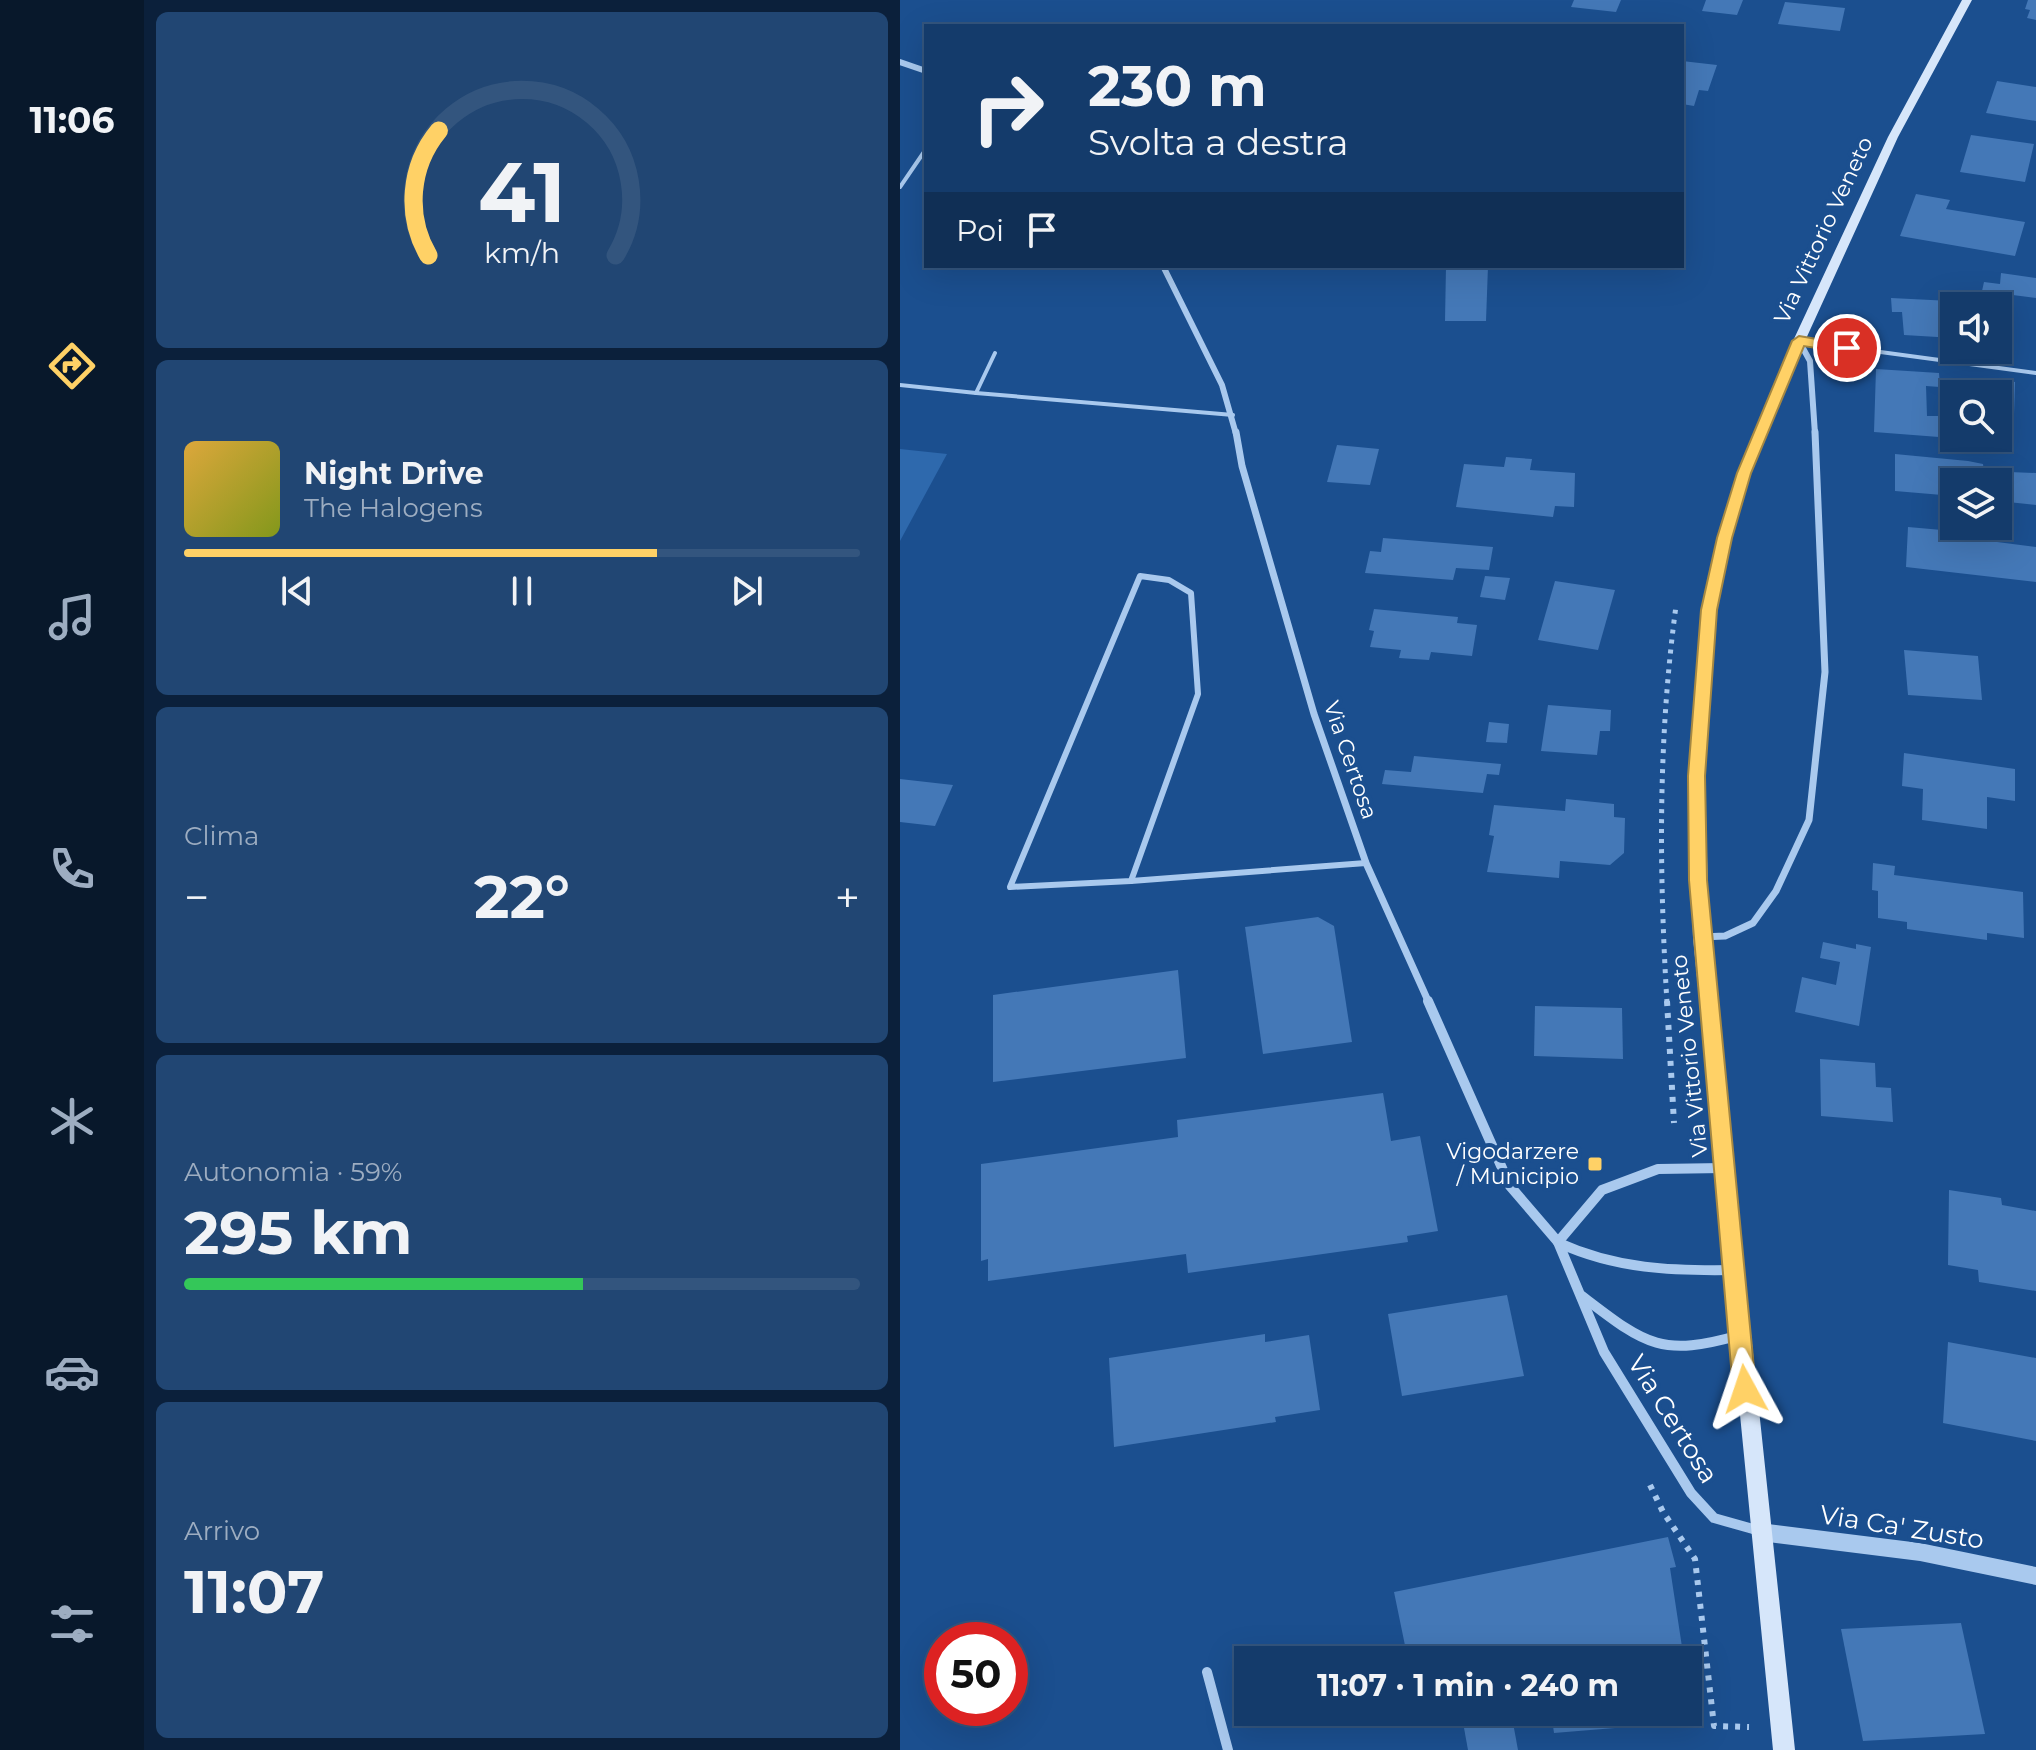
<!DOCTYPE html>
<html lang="it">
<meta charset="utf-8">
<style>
body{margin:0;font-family:Montserrat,sans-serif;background:#214673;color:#f1f3f6;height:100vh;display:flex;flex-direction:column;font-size:30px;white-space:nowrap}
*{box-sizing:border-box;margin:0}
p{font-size:26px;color:#9dadc1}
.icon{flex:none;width:44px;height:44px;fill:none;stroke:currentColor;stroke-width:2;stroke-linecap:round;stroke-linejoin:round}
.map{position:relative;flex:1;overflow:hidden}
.sheet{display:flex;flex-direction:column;gap:12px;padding:12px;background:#0b203b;width:756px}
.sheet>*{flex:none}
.hud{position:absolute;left:24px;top:24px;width:760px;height:244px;border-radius:0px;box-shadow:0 8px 32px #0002,0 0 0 2px #33557e;background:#143b6b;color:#f1f3f6;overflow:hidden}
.tools{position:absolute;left:1040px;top:292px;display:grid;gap:16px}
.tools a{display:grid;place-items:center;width:72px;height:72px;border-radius:0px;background:#143b6b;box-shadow:0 8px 32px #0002,0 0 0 2px #33557e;font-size:40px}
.speed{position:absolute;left:24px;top:1622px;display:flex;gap:16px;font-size:40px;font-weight:700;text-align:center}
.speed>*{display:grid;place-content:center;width:104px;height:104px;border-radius:50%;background:#143b6b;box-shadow:0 8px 32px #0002,0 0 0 2px #33557e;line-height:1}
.speed .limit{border:12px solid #d22;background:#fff;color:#111}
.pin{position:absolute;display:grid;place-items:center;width:68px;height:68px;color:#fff;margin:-34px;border:4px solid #fff;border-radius:50%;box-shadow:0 2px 8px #0007}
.me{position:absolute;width:88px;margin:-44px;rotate:355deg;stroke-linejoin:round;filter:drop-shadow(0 0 6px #0008)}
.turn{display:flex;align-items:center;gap:28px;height:168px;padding:0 32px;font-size:36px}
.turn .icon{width:104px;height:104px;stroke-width:2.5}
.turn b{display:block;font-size:56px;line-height:68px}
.then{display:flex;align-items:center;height:76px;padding:0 32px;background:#0003;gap:16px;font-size:30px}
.big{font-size:60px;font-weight:700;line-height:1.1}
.sheet .tile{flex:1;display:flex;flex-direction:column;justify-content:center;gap:12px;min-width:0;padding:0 28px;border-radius:12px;background:#214673}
.sheet .dial{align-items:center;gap:0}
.dial svg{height:208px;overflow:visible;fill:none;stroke:#33557e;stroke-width:7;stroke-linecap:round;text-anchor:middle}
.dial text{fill:#f1f3f6;stroke:none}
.song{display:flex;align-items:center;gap:24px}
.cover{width:96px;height:96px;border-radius:12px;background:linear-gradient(135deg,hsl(40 70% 55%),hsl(70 70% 35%))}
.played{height:8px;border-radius:4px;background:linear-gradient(90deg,#ffd166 70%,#33557e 70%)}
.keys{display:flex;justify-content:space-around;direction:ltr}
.heat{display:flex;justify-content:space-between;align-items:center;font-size:44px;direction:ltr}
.charge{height:12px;border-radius:6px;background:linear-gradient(90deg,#34c759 59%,#33557e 0)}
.trip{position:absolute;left:334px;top:1646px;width:468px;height:80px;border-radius:0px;background:#143b6b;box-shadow:0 8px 32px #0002,0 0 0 2px #33557e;font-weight:700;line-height:80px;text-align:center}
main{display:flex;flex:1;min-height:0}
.tabs{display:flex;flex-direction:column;width:144px;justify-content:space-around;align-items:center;background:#08182b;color:#9dadc1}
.tabs .icon{width:56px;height:56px}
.tabs .active{color:#ffd166}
.tabs b{font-size:36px;color:#f1f3f6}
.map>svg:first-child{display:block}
.green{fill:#2e69ad}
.building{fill:#4478b7}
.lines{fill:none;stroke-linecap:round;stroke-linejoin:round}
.path-far1{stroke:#a9c9ee;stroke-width:5;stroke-dasharray:4 6;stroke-linecap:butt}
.path{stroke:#a9c9ee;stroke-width:6;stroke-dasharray:5 7;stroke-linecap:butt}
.service-far1{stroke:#a9c9ee;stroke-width:4}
.service{stroke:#a9c9ee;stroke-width:6}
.minor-far2{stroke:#a9c9ee;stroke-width:6}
.minor-far1{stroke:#a9c9ee;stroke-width:7}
.minor{stroke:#a9c9ee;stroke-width:10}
.tertiary{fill:#a9c9ee;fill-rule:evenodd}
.secondary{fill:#d6e6fa;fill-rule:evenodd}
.route{fill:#ffd166;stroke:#a68842;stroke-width:2}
.poi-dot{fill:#ffd166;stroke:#1b4f8f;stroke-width:3}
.labels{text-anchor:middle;stroke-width:8;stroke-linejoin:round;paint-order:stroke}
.street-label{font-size:22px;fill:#fff;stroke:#1b4f8f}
.poi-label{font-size:22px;fill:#fff;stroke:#1b4f8f;text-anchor:end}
.near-street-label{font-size:26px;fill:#fff;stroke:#1b4f8f}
</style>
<main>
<nav class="tabs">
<b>11:06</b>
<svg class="icon active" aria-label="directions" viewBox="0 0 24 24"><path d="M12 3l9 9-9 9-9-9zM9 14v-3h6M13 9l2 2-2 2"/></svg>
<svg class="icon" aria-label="music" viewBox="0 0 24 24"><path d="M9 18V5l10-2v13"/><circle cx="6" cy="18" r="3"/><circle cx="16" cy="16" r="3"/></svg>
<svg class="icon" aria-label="phone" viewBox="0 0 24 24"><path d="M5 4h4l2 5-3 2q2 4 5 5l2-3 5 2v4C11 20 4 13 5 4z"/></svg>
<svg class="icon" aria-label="climate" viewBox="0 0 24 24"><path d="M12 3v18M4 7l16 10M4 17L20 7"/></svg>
<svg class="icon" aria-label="car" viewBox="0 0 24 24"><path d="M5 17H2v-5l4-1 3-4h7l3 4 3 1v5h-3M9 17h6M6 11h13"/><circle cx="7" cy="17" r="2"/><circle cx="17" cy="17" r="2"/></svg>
<svg class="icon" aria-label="filters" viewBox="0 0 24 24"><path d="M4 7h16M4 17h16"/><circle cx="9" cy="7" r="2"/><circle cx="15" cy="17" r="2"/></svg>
</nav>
<section class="sheet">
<div class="tile dial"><svg viewBox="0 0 100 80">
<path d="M14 69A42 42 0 1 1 86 69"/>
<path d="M14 69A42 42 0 0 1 18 21" stroke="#ffd166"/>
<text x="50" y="56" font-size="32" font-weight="700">41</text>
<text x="50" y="72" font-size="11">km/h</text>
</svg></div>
<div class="tile">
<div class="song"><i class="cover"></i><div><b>Night Drive</b><p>The Halogens</p></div></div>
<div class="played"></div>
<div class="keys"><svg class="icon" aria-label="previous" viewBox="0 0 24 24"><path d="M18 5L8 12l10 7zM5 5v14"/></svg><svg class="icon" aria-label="pause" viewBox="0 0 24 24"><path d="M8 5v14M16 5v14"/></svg><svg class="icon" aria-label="next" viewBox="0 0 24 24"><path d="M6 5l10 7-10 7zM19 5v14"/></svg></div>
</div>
<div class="tile"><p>Clima</p>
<div class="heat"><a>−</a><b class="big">22°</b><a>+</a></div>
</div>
<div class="tile"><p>Autonomia · 59%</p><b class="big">295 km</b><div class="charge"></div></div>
<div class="tile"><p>Arrivo</p><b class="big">11:07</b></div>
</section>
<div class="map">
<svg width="1136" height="1750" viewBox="0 0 1136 1750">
<rect width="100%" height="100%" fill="#1b4f8f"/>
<!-- green -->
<path class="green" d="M0 449 47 454 0 541Z"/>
<!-- building -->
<g class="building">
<path d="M674 0H721L716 12 671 7Z"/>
<path d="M806 0H843L837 15 802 11Z"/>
<path d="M1128 0H1136V20L1127 18 1130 10 1125 9Z"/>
<path d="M885 2 945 8 940 31 878 24Z"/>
<path d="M782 61 817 65 808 91 799 90 794 106 782 104Z"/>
<path d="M1097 81 1136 87V121L1086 113Z"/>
<path d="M1071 135 1134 144 1125 182 1060 172Z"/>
<path d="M1016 194 1050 200 1046 209 1125 222 1115 256 1000 236Z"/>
<path d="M546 266H588L586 321H545Z"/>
<path d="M1101 273 1136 278V298L1082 291 1084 282 1100 284Z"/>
<path d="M991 298 1071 302 1073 306H1054V338L1004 335 1002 312H992Z"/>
<path d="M976 369 1039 373 1040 387 1026 386 1027 416H1038L1039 437 974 432Z"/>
<path d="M1079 378 1115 382 1114 414 1098 412V394H1078Z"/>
<path d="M437 445 479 449 470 485 427 482Z"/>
<path d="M995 454 1068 461 1083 464 1084 471 1136 473V505L1108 502V499L1098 498V482H1054V496L995 491Z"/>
<path d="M606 457 632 459 630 470 675 473 674 507 655 506 653 517 556 507 564 464 604 467Z"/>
<path d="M1008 527 1076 533V536L1097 538V542L1136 547V582L1006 567Z"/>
<path d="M483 538 593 547 589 570 556 568 553 580 465 573 470 551 481 552Z"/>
<path d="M585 576 610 578 605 600 580 597Z"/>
<path d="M655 581 715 590 698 650 638 640Z"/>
<path d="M474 609 558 617 557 623 577 625 572 656 531 652 529 660 499 658 501 650 470 647 474 631 469 630Z"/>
<path d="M1004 650 1078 656 1082 700 1008 695Z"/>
<path d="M648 705 711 710 710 731H700L697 755 641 751Z"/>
<path d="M589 722 609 724 607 743 586 742Z"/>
<path d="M1004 753 1115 769V801L1087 797V829L1022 820 1023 789 1002 786Z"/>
<path d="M514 756 601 764 599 775 587 774 583 793 482 784 485 770 511 772Z"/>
<path d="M0 779 53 785 35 826 0 822Z"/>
<path d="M666 799 714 804V817L725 818 724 853 710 865 660 861 659 878 587 872 594 836 589 835 594 805 665 811Z"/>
<path d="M973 863 995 866 994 875 1123 892 1124 938 1087 933V940L1007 929V922L978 918V891L972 890Z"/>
<path d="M418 917 434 926 452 1042 363 1054 345 927Z"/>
<path d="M923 942 956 949V944L971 947 959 1026 895 1012 902 977 936 985 940 962 920 958Z"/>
<path d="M278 970 286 1058 93 1082V995Z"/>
<path d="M635 1006 722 1008 723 1059 634 1056Z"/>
<path d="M920 1059 975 1063 976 1087 991 1088 993 1122 921 1116Z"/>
<path d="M483 1093 491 1141 520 1136 538 1231 507 1236 508 1242 288 1273 286 1254 88 1281V1259L81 1261V1164L278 1137 277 1120Z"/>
<path d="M1049 1190 1101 1198 1102 1205 1136 1211V1291L1079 1282 1078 1270 1048 1265Z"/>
<path d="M607 1295 624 1376 502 1396 488 1314Z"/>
<path d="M365 1334V1342L409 1335 420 1410 375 1417 376 1422 214 1447 209 1358Z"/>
<path d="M1048 1342 1136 1358V1441L1043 1423Z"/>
<path d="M768 1537 776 1567 770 1568 784 1660H508L494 1592Z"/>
<path d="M1061 1623 1085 1734 963 1741 941 1629Z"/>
<path d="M789 1692 795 1714 715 1728 654 1733 651 1712H788Z"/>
<path d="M593 1712H611L618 1750H568L562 1717Z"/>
</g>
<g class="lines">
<!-- path-far1 -->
<path class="path-far1" d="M767 1003C759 870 758 739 776 606"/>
<!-- path -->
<g class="path">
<path d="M767 1001 774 1123"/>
<path d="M750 1485 763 1512 795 1559 814 1726 849 1727"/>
</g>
<!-- service-far1 -->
<g class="service-far1">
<path d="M0 187 26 149"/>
<path d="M899 341 1136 373"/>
<path d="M95 353 76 393 333 415"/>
<path d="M0 385 76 393"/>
</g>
<!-- service -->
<g class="service">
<path d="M240 576 269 580 291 593 298 694 231 881 110 887Z"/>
<path d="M231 881 466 863"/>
</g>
<!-- minor-far2 -->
<g class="minor-far2">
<path d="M0 62 26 71"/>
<path d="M263 266 322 385 336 434"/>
<path d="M899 341 910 361 915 434"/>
</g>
<!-- minor-far1 -->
<g class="minor-far1">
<path d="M336 432 342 466 414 714 466 863 529 1003"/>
<path d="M801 937 825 936 853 923 876 891 909 820 925 672 915 432"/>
</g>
<!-- minor -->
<g class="minor">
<path d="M528 1001 610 1186 658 1242 704 1352 791 1493 814 1518 860 1531"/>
<path d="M658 1242 702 1190 758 1169 823 1168"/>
<path d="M659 1243C716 1269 772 1271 833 1270"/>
<path d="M682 1296C745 1344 760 1358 840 1335"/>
<path d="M307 1672 328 1750"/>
</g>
<!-- tertiary -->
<path class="tertiary" d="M860 1523 1020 1543 1136 1567V1585L1020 1561 860 1541 854 1538 851 1532 854 1526Z"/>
<!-- secondary -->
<path class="secondary" d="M1062 0H1072L998 137 905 341 851 473 831 538 816 610 805 776 809 937 895 1750H873L793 937 789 776 802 610 817 538 837 473 893 341 988 137Z"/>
</g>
<!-- route -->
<path class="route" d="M899 336 947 344 954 348 947 353 904 346 851 473 832 538 817 610 805 776 807 880 856 1389 853 1397 845 1400 837 1397 833 1389 789 880 788 776 801 610 817 538 837 473 892 341Z"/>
<!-- markers -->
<rect class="poi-dot" x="687" y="1156" width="16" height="16" rx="4"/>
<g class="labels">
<!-- street labels -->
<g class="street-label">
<text transform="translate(923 230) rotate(-65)" y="8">Via Vittorio Veneto</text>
<text transform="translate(451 760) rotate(71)" y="8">Via Certosa</text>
<text transform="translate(789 1056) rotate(-96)" y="8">Via Vittorio Veneto</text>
</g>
<!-- poi labels -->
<g class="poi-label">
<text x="679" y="1159">Vigodarzere<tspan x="679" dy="25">/ Municipio</tspan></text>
</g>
<!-- near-street labels -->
<g class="near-street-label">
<text transform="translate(773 1419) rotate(58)" y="9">Via Certosa</text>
<text transform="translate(1002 1527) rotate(9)" y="9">Via Ca' Zusto</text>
</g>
</g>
</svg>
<div class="tools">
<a><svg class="icon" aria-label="sound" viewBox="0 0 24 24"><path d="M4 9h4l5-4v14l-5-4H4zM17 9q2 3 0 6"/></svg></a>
<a><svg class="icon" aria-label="search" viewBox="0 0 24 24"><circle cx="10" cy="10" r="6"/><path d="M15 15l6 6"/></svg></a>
<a><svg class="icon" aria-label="layers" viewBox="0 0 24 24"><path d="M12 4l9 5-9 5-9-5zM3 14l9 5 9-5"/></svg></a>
</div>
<div class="speed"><div class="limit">50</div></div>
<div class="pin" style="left:947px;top:348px;background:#d93025"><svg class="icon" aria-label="arrive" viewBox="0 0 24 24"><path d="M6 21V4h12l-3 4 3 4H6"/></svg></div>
<svg class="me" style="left:845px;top:1389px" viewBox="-20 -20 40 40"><path d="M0-17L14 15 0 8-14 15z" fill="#ffd166" stroke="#fff" stroke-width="4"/></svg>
<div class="trip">11:07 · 1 min · 240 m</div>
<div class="hud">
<div class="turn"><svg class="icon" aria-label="right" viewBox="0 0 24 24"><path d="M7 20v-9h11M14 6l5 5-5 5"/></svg><div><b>230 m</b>Svolta a destra</div></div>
<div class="then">Poi<svg class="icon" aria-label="arrive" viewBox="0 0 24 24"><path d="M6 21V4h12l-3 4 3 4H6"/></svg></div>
</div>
</div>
</main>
